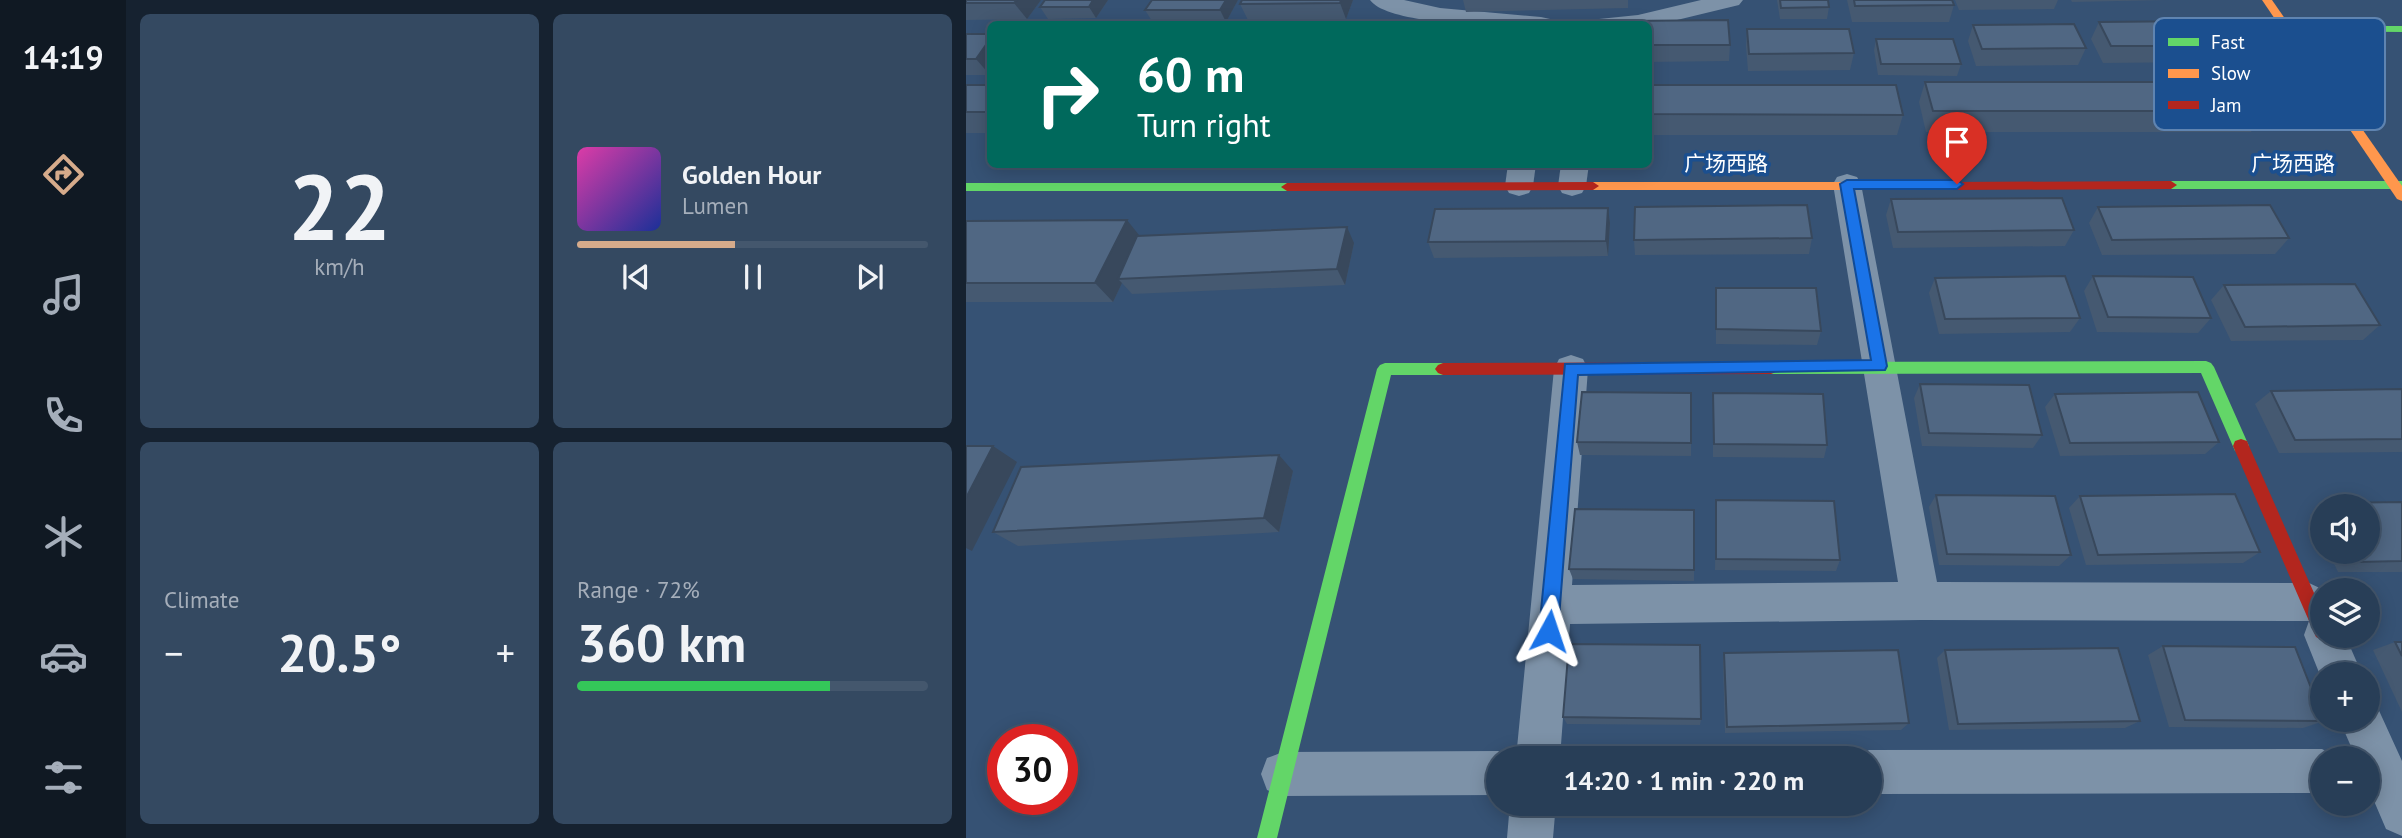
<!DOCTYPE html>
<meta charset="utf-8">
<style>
body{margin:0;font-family:"PT Sans","Noto Sans SC",sans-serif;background:#344961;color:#f1f3f6;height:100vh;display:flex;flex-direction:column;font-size:26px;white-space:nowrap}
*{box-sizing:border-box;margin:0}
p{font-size:23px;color:#a5aeba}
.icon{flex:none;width:38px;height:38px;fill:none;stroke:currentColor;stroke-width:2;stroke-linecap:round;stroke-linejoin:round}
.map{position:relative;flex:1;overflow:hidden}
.drawer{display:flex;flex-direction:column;gap:14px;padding:14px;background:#162230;width:840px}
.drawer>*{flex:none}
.hud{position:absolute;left:21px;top:21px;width:665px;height:147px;border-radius:10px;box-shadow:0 4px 18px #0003,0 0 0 2px #44576d;background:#00695c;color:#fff;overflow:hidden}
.fabs{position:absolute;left:1344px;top:494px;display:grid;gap:14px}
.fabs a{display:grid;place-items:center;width:70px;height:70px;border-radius:50%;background:#283e57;box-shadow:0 4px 18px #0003,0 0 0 2px #44576d;font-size:35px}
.speed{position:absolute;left:21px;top:724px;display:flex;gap:14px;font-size:35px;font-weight:700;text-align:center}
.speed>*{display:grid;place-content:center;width:91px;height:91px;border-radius:50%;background:#283e57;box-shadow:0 4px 18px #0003,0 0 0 2px #44576d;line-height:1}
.speed .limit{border:10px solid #d22;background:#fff;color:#111}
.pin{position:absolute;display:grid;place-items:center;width:60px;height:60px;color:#fff;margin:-72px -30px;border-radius:50% 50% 50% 0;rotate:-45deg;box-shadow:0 0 7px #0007}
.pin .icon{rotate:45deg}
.me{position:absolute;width:77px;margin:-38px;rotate:5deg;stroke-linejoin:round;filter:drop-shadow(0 0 5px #0008)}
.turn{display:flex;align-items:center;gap:24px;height:147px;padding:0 35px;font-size:32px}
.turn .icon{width:91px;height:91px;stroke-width:2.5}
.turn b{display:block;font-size:49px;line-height:60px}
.big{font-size:52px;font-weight:800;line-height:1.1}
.drawer .tile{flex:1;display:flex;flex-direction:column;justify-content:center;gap:10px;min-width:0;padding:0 24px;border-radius:10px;background:#344961}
.drawer .dial{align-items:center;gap:0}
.dial b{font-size:91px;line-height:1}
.song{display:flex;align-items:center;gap:21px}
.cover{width:84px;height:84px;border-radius:10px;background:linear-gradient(135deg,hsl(320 70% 55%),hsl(230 70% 35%))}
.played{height:7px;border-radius:4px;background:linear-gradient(90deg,#d6ab8b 45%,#44576d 45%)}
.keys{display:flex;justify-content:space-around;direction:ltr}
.heat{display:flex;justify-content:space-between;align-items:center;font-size:38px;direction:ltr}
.charge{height:10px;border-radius:5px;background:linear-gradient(90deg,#34c759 72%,#44576d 0)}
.drawer .tiles{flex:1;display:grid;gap:14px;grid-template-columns:repeat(2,1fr)}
.trip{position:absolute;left:520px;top:746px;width:396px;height:70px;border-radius:35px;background:#283e57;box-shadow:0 4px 18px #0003,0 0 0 2px #44576d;font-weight:800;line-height:70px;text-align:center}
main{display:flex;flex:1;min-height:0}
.dock{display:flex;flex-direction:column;width:126px;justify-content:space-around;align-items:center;background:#101923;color:#a5aeba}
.dock .icon{width:49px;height:49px}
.dock .current{color:#d6ab8b}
.dock b{font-size:32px;color:#f1f3f6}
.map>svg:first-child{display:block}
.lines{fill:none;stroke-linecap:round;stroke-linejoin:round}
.street{fill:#7d92a8;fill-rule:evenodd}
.fast{fill:#63d668;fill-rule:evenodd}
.slow{fill:#ff974d;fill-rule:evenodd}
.jam{fill:#b3261e;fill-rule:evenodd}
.wall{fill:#455971}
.shaded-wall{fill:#38485c}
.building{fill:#506783;stroke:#38485c;stroke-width:2}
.route{fill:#1a73e8;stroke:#114b97;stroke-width:2}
.labels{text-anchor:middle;stroke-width:7;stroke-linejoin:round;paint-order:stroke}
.street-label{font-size:21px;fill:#fff;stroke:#1b4f8f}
.key{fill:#1b4f8f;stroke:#5f84b1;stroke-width:2}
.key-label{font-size:19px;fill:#fff}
</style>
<main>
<nav class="dock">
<b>14:19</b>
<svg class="icon current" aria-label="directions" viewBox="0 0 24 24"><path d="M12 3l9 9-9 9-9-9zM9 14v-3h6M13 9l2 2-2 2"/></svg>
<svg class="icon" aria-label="music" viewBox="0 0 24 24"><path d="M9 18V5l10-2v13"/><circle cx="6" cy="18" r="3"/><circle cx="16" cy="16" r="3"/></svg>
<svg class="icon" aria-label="phone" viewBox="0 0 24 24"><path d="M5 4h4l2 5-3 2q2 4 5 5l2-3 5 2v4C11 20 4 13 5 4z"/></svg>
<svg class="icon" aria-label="climate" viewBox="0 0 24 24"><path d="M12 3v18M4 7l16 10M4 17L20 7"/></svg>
<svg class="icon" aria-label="car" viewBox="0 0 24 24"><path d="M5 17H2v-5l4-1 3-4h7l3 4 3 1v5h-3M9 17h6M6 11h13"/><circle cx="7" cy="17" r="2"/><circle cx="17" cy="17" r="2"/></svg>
<svg class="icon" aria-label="filters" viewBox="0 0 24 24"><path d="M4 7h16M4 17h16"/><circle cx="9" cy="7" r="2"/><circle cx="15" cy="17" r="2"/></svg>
</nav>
<section class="drawer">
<div class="tiles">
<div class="tile dial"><b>22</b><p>km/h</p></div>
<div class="tile">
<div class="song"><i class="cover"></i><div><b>Golden Hour</b><p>Lumen</p></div></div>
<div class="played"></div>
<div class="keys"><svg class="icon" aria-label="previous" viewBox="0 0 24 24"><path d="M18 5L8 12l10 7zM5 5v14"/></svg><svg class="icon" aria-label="pause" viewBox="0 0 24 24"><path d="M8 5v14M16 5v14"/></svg><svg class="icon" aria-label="next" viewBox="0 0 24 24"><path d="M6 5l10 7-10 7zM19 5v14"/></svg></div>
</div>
<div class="tile"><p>Climate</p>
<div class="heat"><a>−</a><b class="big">20.5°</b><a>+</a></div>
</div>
<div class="tile"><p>Range · 72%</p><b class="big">360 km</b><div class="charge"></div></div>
</div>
</section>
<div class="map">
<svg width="1436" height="838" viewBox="0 0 1436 838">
<rect width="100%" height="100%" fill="#365274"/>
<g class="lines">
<!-- street -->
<g class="street">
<path d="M404 0H438L474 8 575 17 584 19 587 24C554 27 423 27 404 0Z"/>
<path d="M735 0H777L773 5 682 27V24H630L633 19 672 15Z"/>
<path d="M542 164H570L567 186 563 193 553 196 543 193 539 186Z"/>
<path d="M595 164H623L620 186 616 193 606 196 596 193 592 186Z"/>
<path d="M881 174 891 177 895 184 971 582 1343 583 1358 590 1356 635H1379L1396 674H1356V680L1338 635 1343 621 955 620 604 624 594 758H550L588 369 593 359 605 355 617 359 622 369 606 585 932 582 867 184 871 177Z"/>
<path d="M1402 700 1410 704 1436 761V836L1420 829 1402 787V758H1390L1373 719H1402Z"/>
<path d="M1356 749 1373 758H1356V793L903 794V758H887L903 750Z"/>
<path d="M532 751 548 758H532V795L317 796 301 790 295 774 301 758 317 752Z"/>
<path d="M544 803H590L587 838H541Z"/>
</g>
<!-- fast -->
<g class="fast">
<path d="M1321 26H1436V32L1317 31 1316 29Z"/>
<path d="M1205 181H1436V189H1205L1199 185Z"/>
<path d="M0 183H321L327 187 321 191H0Z"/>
<path d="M1240 361 1245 363 1248 367 1283 446 1281 451 1275 453 1269 451 1235 373 805 374 800 372 797 368 800 364 805 362Z"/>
<path d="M419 363H477L482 365 485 369 482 373 477 375H425L311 838H291L411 369 414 365Z"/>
</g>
<!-- slow -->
<g class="slow">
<path d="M1296 0H1306L1436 186V201L1431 199Z"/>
<path d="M627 182H984L990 186 984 190H627L621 186Z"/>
</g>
<!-- jam -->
<g class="jam">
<path d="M1205 181 1211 185 1205 189 984 190 978 186 984 182Z"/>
<path d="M627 182 633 186 627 190 321 191 315 187 321 183Z"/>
<path d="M805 362 810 364 813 368 810 372 805 374 477 375 472 373 469 369 472 365 477 363Z"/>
<path d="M1275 439 1281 441 1283 446 1356 611V635H1363L1362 637 1356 640 1350 637 1267 446 1269 441Z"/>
</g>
</g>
<!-- wall -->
<g class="wall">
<path d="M0 0H75L61 19 0 20Z"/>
<path d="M79 0H142L130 18 82 19 74 7Z"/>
<path d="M186 0H272L260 22 186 21 179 10Z"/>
<path d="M387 0 380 19 282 20 274 4Z"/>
<path d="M497 0H662V8L500 12Z"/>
<path d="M811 0H862L863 7 861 19H814Z"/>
<path d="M881 0H986L988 5 983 22H886Z"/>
<path d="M989 0H1092L1088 9 993 10Z"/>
<path d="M1105 0H1201L1106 2Z"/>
<path d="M1133 22 1248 46 1238 62 1137 63 1125 39Z"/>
<path d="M682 24 764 45 763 61 682 62Z"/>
<path d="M1007 25 1120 48 1112 65 1010 66 1002 41Z"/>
<path d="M781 29 888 53 884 70 782 71 780 46Z"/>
<rect x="0" y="34" width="24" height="41"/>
<path d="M910 39 995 64 991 76 912 75 908 50Z"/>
<path d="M959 82 1300 111 1285 132H960L953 102Z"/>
<rect x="0" y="85" width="24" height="48"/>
<path d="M682 85 937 115 931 135H682Z"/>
<path d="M925 199 1108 230 1099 246 927 248 920 215Z"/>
<path d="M1132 207 1323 238 1309 254 1136 255 1123 223Z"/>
<path d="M642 208 644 223 642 256 468 258 462 242Z"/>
<path d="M0 221 173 236 388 243 379 285 166 294 156 283 147 302H0Z"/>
<path d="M846 238 843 254 669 255 668 240Z"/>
<path d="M1127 276 1245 318 1232 333 1131 332 1118 291Z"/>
<path d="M969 278 1114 318 1104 332 973 334 963 293Z"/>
<path d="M1258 285 1414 325 1397 340 1265 341 1245 300Z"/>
<path d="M750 288 855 331 851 345 750 344Z"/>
<path d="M954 384 1076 435 1067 448 956 446 948 398Z"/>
<path d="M1436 389V452L1313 453 1289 404 1305 391Z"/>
<path d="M725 393V456L614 455 611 442Z"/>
<path d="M747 393 861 445 858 458 747 457Z"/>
<path d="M1089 394 1253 442 1239 454 1094 456 1079 407Z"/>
<path d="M327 471 313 532 52 546 27 532Z"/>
<path d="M970 495 1105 555 1093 566 973 565 963 507Z"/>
<path d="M1114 496 1294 552 1277 563 1120 565 1103 508Z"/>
<path d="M750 500 874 560 870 571 749 570Z"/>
<path d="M1436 502V572H1372L1362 551H1402V506H1358L1362 503Z"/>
<path d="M1356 507V540L1344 515Z"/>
<path d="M728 510V581L607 579 603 569Z"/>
<path d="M1429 642H1436V712L1407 650Z"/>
<path d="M1197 646 1358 721 1337 728 1203 727 1182 655Z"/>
<path d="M979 650 1174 721 1159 728 983 730 971 658Z"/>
<path d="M758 653 943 723 935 730 759 733 757 661Z"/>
<path d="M597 717 735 719 734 725 601 724Z"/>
</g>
<!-- shaded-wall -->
<g class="shaded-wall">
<path d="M51 0H75L61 19 48 3Z"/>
<path d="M127 0H142L130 18 123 7Z"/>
<path d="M260 0H272L260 22 254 10Z"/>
<path d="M375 0H387L380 19 374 3Z"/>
<path d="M24 39V75L10 59Z"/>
<path d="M642 208 644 223 642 256 640 241Z"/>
<path d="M161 220 177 240 152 279 156 283 147 302 129 283Z"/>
<path d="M381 227 388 243 379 285 371 269Z"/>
<path d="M27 446 51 462 6 551 0 548V498Z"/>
<path d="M313 455 327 471 313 532 298 518Z"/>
</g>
<!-- building -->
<g class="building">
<path d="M0 0H51L48 3H0Z"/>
<path d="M79 0H127L123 7H74Z"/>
<path d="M186 0H260L254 10H179Z"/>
<path d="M276 0H375L374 3 274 4Z"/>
<path d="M814 0H862L863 7 815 8Z"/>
<path d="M888 0H986L988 5 889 6Z"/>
<path d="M762 20 764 45H682V24H661V21Z"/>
<path d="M1234 21 1248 46H1145L1133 22Z"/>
<path d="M530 23 529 24H428Z"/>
<path d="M1108 24 1120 48 1016 49 1007 25Z"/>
<path d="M781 29H883L888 53 783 54Z"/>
<path d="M0 34H24V39L10 59H0Z"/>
<path d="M910 39H987L995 64H915Z"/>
<path d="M959 82H1282L1300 111H967Z"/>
<rect x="0" y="85" width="24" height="27"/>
<path d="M682 85H930L937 115 682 114Z"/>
<path d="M1096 198 1108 230 932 232 925 199Z"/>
<path d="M841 205 846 238 668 240 669 207Z"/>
<path d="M1304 205 1323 238 1146 240 1132 207Z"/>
<path d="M642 208 640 241 462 242 469 209Z"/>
<path d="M161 220 129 283H0V221Z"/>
<path d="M381 227 371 269 152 279 171 236Z"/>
<path d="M1099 276 1114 318 979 319 969 278Z"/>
<path d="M1127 276 1227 277 1245 318 1142 317Z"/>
<path d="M1389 284 1414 325 1279 327 1258 285Z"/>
<path d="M750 288H850L855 331 750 329Z"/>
<path d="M954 384 1063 385 1076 435 963 433Z"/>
<path d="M1436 389V439L1329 440 1305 391Z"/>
<path d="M616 392 725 393V443L611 442Z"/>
<path d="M1232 392 1253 442 1104 443 1089 394Z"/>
<path d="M747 393 857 394 861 445 748 444Z"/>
<path d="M0 446H27L0 498Z"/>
<path d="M313 455 298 518 27 532 55 467Z"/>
<path d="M1269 494 1294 552 1132 555 1114 496Z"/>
<path d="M970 495 1089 496 1105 555 981 554Z"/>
<path d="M750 500 868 501 874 560 750 559Z"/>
<path d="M1436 502V561L1392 562 1387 551H1402V506H1364L1362 503Z"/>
<path d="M609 509 728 510V570L603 569Z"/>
<path d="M1429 642H1436V656Z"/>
<path d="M603 644 734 645 735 719 597 717Z"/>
<path d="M1197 646 1329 647 1358 721 1219 720Z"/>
<path d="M1152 648 1174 721 992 724 979 650Z"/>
<path d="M932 650 943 723 761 727 758 653Z"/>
</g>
<!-- route -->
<path class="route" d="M881 180H991L997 184 991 189H888L921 366 919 370 612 375 592 631 589 637 583 640 576 637 573 631 599 364 905 360 874 184Z"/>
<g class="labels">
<!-- street labels -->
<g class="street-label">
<text x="760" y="171">广场西路</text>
<text x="1327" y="171">广场西路</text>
</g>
</g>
<!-- legend -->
<rect x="1188" y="18" width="231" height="112" rx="10" class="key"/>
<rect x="1202" y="38" width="31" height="8" fill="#63d668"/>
<rect x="1202" y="69" width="31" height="9" fill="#ff974d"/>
<rect x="1202" y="101" width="31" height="8" fill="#b3261e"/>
<g class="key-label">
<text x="1245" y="49">Fast</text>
<text x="1245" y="80">Slow</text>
<text x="1245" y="112">Jam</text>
</g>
</svg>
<div class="fabs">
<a><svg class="icon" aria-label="sound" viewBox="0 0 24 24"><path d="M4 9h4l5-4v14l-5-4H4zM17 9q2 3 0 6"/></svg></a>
<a><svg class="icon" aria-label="layers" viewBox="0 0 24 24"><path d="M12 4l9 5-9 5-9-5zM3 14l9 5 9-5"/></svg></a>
<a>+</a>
<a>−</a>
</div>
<div class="speed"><div class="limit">30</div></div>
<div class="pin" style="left:991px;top:184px;background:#d93025"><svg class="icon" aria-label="arrive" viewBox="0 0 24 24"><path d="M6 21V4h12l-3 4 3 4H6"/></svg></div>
<svg class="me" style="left:583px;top:631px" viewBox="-20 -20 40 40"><path d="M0-17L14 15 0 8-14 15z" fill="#1a73e8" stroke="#fff" stroke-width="4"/></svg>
<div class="trip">14:20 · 1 min · 220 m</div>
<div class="hud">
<div class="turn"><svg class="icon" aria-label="right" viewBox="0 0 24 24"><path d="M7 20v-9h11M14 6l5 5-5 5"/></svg><div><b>60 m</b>Turn right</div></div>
</div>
</div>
</main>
